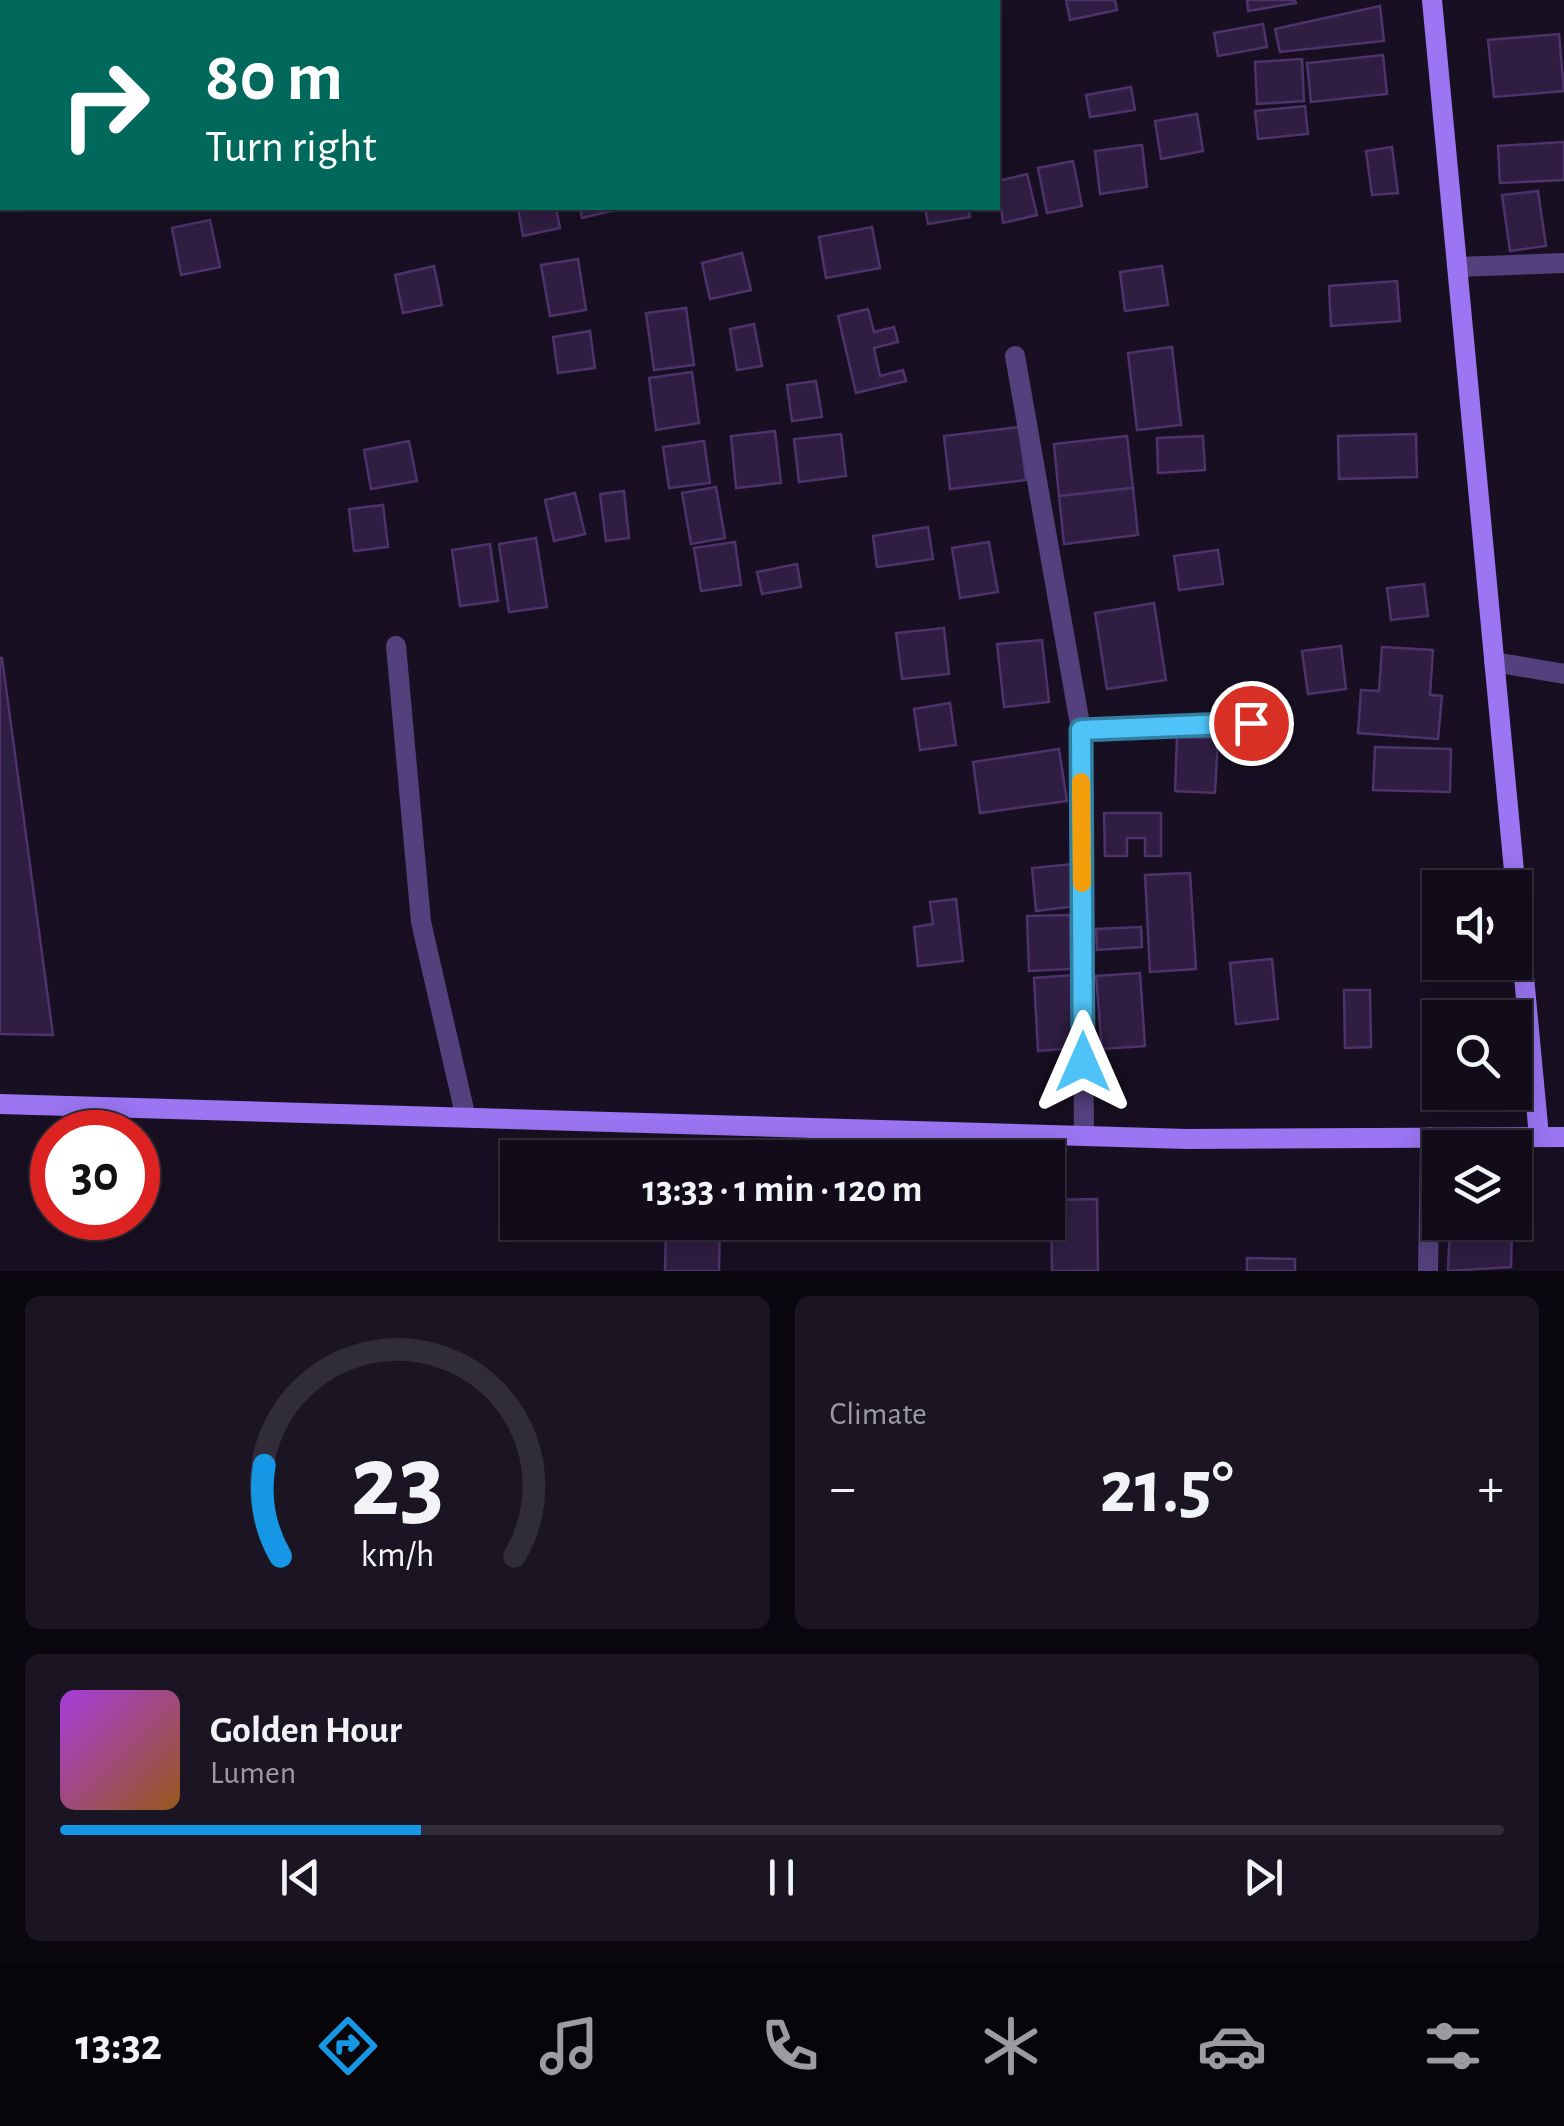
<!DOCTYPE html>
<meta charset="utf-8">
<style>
body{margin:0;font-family:"Alegreya Sans",sans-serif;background:#1b1523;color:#f1f3f6;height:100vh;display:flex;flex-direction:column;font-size:38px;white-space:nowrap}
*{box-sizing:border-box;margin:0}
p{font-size:32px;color:#9c9ba2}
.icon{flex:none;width:55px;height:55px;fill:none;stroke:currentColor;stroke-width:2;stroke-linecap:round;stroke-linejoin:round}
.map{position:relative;height:1271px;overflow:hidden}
.details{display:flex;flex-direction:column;gap:25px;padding:25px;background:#0a070e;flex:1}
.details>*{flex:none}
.top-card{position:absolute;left:0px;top:0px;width:1000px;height:210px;box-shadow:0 5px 25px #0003,0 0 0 2px #312c39;background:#00695c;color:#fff;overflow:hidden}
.tools{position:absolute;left:1422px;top:870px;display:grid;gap:20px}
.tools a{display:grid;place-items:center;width:110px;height:110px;border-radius:0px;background:#120c1a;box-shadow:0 5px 25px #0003,0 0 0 2px #312c39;font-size:50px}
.speed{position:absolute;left:30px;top:1110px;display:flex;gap:20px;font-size:50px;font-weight:700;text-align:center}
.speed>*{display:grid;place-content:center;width:130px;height:130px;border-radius:50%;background:#120c1a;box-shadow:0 5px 25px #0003,0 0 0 2px #312c39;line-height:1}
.speed .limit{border:15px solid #d22;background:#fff;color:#111}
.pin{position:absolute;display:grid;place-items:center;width:85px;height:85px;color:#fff;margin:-42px;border:5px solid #fff;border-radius:50%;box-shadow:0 2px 10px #0007}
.me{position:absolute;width:110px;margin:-55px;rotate:0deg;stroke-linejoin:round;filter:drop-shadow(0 0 8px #0008)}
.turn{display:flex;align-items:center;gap:35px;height:210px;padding:0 40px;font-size:45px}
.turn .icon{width:130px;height:130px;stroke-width:2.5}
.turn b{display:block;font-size:70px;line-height:85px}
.big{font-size:75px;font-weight:700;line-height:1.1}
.details .widget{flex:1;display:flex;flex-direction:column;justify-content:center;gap:15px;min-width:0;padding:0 35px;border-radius:15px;background:#1b1523}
.details .dial{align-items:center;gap:0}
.dial svg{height:260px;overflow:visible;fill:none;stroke:#312c39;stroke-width:7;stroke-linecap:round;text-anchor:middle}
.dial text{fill:#f1f3f6;stroke:none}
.song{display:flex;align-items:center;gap:30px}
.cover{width:120px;height:120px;border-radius:15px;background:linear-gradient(135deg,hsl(280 70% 55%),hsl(30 70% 35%))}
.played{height:10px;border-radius:5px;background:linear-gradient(90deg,#1697e6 25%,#312c39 25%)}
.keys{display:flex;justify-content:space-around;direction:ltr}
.heat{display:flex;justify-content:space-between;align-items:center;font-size:55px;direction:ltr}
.details .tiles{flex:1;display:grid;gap:25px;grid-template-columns:1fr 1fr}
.widget:last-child{grid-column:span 2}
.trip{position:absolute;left:500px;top:1140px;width:565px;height:100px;border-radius:0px;background:#120c1a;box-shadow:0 5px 25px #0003,0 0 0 2px #312c39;font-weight:700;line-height:100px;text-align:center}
.tab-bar{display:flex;height:160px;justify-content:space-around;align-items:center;background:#07050a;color:#9c9ba2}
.tab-bar .icon{width:70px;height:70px}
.tab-bar .selected{color:#1697e6}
.tab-bar b{font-size:45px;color:#f1f3f6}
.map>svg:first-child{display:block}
.building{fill:#2f1e41;stroke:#4d326b;stroke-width:2.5}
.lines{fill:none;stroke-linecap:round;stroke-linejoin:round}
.street{stroke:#53407c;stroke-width:20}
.secondary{stroke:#9b75f2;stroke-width:20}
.route-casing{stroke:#337fa1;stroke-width:25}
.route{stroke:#4fc3f7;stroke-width:18}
.slow{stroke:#f59e0b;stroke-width:18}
</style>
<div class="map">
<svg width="1564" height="1271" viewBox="0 0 1564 1271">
<rect width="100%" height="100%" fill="#181022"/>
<!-- building -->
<g class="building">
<rect x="853" y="0" width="45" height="2"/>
<path d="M1066 0H1115L1117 10 1070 20Z"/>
<path d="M1247 0H1295L1296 3 1248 11Z"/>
<path d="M1380 6 1384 41 1280 52 1275 29Z"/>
<path d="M1263 24 1267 47 1218 56 1214 33Z"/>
<path d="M1559 34 1564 91 1494 97 1488 40Z"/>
<path d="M1383 55 1387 94 1311 102 1307 63Z"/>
<path d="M1302 59 1304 101 1257 104 1255 62Z"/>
<path d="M1131 87 1135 110 1090 117 1086 95Z"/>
<path d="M1305 106 1308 134 1258 139 1255 111Z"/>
<path d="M1197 114 1203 151 1161 159 1155 121Z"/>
<path d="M1564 142V180L1500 183 1498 146Z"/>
<path d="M1142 145 1147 187 1100 194 1095 151Z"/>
<path d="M1392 147 1398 193 1372 195 1366 151Z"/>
<path d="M1073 161 1082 206 1047 213 1038 168Z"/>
<path d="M1027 174 1037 215 1003 223 998 181Z"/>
<path d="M1538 191 1546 246 1510 251 1502 195Z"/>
<path d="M518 208H556L560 228 523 236Z"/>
<path d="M580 208H624L582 218Z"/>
<path d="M925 208H968L970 217 928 224Z"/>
<path d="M210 220 220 267 181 275 172 228Z"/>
<path d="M872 227 880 268 826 278 819 237Z"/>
<path d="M742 253 751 290 710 299 702 263Z"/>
<path d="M578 259 586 310 550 316 541 265Z"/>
<path d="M434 266 442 305 403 313 395 275Z"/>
<path d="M1162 266 1168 305 1125 311 1120 272Z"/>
<path d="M1397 281 1400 321 1331 326 1329 286Z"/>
<path d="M686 308 694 365 654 370 646 313Z"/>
<path d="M868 309 874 332 894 327 898 342 874 348 880 376 903 370 906 381 856 393 838 316Z"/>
<path d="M754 324 762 366 737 370 730 329Z"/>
<path d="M590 331 595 368 558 373 553 337Z"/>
<path d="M1172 347 1181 425 1137 430 1128 353Z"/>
<path d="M692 372 699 423 656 430 649 378Z"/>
<path d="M816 381 822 417 792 421 787 385Z"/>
<path d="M1019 427 1026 480 950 489 944 436Z"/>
<path d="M775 431 781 483 736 488 731 436Z"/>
<path d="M841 434 846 476 799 482 794 439Z"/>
<path d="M1416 434 1417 477 1339 479 1338 436Z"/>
<path d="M1127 436 1133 488 1059 496 1054 444Z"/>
<path d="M1203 436 1205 470 1158 473 1157 438Z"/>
<path d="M409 441 417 481 371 489 364 450Z"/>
<path d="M704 441 710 483 669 488 663 447Z"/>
<path d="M716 487 725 538 691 544 682 493Z"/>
<path d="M1133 488 1138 535 1064 544 1059 496Z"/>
<path d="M624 491 629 538 606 541 600 494Z"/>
<path d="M575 493 585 534 554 541 545 500Z"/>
<path d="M383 505 388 547 354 551 349 509Z"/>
<path d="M928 527 933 559 877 567 873 536Z"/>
<path d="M536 538 547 607 509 612 499 544Z"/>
<path d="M735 542 741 585 701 591 694 548Z"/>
<path d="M989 542 998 592 960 598 952 548Z"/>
<path d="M490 544 498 601 460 606 452 550Z"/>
<path d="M1218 550 1223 584 1179 590 1174 556Z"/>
<path d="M797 564 801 587 762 594 757 572Z"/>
<path d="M1424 584 1428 616 1391 620 1387 588Z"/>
<path d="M1154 603 1166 680 1107 689 1095 613Z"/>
<path d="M944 628 949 674 902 679 896 633Z"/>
<path d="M1042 640 1049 702 1004 707 997 644Z"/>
<path d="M1341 646 1346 689 1308 694 1302 651Z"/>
<path d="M1382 647 1433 650 1430 695 1442 696 1438 739 1358 733 1361 690 1379 691Z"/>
<path d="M0 658H2L53 1035 0 1034Z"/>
<path d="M950 703 956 745 920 750 914 709Z"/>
<path d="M1177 737 1218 738 1215 793 1175 791Z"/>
<path d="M1375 747 1451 749 1450 792 1373 790Z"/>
<path d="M1059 749 1067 801 980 813 973 762Z"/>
<path d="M1104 813H1161V856H1145V838H1127V856H1105Z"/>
<path d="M1072 864 1077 906 1036 911 1032 868Z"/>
<path d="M1190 873 1196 969 1150 972 1145 875Z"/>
<path d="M956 899 963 961 918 966 914 927 933 924 930 902Z"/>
<path d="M1070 915 1071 969 1029 971 1027 916Z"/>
<path d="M1141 927 1142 947 1097 950 1096 929Z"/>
<path d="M1272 959 1278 1019 1236 1024 1230 963Z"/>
<path d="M1140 973 1145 1046 1102 1049 1096 976Z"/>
<path d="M1074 975 1078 1048 1038 1051 1034 978Z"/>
<path d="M1344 990H1370L1371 1047 1345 1048Z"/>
<path d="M1097 1199 1098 1271H1052L1051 1200Z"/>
<path d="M666 1222H720L719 1271H665Z"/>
<path d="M1450 1225 1512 1226 1511 1267 1448 1271Z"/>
<path d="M1247 1258 1295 1259V1271H1247Z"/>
</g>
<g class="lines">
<!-- street -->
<g class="street">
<path d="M1457 267 1564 263"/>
<path d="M1015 356 1081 730 1084 1135"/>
<path d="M396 646 421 922 465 1114"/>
<path d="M1494 662 1564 674"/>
<path d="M1081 730 1251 723"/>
<path d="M1428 1271 1430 1137"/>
</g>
<!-- secondary -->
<g class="secondary">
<path d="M1432 0 1539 1136"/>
<path d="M0 1104 1187 1139 1564 1137"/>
</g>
</g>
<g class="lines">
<!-- route casing -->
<g class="route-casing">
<path id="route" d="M1083 1062 1081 730 1251 723"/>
</g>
<!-- route -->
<use href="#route" class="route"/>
<!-- slow -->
<path class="slow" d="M1081 782 1082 883"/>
</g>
</svg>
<div class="tools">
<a><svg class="icon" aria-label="sound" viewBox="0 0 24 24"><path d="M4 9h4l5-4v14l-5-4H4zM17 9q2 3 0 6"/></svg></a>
<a><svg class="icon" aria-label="search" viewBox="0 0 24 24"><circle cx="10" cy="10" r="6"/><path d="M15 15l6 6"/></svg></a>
<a><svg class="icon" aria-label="layers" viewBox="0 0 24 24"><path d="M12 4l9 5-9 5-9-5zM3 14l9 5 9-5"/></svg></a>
</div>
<div class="speed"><div class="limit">30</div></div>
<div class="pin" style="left:1251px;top:723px;background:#d93025"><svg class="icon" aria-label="arrive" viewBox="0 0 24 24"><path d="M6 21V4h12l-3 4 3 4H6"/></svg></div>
<svg class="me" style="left:1083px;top:1062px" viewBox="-20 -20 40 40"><path d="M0-17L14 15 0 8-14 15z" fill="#4fc3f7" stroke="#fff" stroke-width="4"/></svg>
<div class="trip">13:33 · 1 min · 120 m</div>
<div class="top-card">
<div class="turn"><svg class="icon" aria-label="right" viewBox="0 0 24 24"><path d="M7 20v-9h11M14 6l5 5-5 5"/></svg><div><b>80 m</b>Turn right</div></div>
</div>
</div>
<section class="details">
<div class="tiles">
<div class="widget dial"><svg viewBox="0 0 100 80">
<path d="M14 69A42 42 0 1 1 86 69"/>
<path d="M14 69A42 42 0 0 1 9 41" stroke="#1697e6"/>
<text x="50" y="56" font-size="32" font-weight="700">23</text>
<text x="50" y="72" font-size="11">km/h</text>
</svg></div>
<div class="widget"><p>Climate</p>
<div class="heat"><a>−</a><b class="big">21.5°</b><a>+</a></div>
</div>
<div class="widget">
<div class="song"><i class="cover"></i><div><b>Golden Hour</b><p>Lumen</p></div></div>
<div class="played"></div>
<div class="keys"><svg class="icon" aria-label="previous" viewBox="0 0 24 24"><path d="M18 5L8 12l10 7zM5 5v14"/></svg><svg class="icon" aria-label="pause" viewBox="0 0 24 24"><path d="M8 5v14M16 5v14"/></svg><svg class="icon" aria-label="next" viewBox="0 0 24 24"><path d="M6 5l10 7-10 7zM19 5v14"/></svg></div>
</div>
</div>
</section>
<nav class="tab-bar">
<b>13:32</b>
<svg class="icon selected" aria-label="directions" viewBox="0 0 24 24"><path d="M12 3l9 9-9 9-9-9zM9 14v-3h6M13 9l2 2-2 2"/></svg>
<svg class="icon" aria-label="music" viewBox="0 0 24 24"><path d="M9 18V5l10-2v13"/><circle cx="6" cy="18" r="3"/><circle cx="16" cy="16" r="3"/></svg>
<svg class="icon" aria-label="phone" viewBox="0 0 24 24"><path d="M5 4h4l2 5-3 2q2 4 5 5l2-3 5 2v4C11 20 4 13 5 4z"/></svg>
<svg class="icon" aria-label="climate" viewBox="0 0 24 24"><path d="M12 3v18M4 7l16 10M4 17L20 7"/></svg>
<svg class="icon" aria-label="car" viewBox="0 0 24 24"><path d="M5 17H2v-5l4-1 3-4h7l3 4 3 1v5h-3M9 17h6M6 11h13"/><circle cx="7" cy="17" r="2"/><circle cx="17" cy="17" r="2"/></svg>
<svg class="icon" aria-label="filters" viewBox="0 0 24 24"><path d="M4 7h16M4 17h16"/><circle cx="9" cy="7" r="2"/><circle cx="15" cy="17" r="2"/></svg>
</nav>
